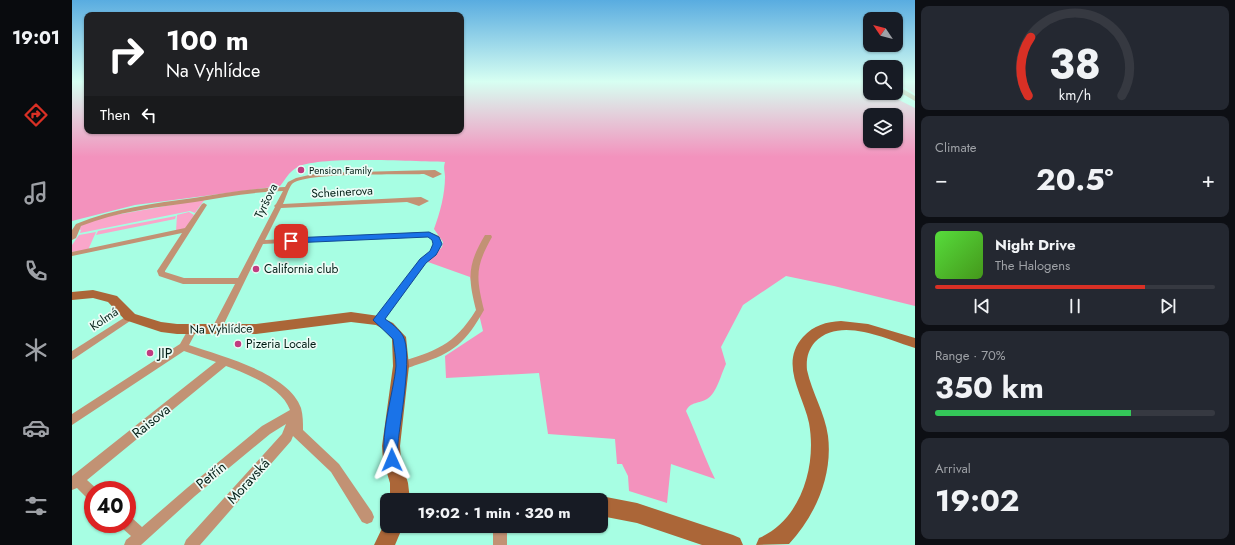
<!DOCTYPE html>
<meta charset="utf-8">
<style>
body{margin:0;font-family:Jost,sans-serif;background:#242831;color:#f1f3f6;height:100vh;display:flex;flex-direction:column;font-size:15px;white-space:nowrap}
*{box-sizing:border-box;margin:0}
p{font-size:13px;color:#9ea1a6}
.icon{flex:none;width:22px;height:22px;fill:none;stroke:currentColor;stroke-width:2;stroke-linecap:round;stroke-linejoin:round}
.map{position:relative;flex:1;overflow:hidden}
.sheet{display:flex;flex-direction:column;gap:6px;padding:6px;background:#0d0f14;width:320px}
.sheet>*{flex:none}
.hud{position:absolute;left:12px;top:12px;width:380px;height:122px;border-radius:8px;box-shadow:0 1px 3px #0004;background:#202124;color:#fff;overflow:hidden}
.needle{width:26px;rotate:305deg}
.buttons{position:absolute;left:791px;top:12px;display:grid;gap:8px}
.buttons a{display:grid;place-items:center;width:40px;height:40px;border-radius:8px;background:#171b24;box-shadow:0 1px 3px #0004;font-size:20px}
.speed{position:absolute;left:12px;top:481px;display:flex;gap:8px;font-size:20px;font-weight:700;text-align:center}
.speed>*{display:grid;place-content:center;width:52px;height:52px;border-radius:50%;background:#171b24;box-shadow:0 1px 3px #0004;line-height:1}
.speed .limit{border:6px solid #d22;background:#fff;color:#111}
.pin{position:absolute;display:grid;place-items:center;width:34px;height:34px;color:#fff;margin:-17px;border-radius:8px;box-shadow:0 2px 6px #0006}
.me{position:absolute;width:44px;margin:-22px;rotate:359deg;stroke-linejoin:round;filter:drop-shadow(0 0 3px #0008)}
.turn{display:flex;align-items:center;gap:14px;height:84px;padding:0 16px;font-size:18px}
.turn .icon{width:52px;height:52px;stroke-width:2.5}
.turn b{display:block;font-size:28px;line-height:34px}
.then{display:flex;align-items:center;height:38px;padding:0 16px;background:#0003;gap:8px;font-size:15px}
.big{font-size:30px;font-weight:700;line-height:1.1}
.sheet .card{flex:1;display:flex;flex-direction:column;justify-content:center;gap:6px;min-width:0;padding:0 14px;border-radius:8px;background:#242831}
.sheet .dial{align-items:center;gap:0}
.dial svg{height:104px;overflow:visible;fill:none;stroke:#363941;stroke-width:7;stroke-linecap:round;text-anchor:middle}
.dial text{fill:#f1f3f6;stroke:none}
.song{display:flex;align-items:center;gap:12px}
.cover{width:48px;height:48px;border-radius:6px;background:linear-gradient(135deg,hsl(110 70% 55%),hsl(100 70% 35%))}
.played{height:4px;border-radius:2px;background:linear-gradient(90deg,#d93025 75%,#363941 75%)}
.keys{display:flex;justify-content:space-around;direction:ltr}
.heat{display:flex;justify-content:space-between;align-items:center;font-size:22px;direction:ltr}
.charge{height:6px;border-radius:3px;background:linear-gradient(90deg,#34c759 70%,#363941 0)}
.trip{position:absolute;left:308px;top:493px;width:228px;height:40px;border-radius:8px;background:#171b24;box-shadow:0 1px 3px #0004;font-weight:700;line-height:40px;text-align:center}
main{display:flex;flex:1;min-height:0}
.tabs{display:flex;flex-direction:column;width:72px;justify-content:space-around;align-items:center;background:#090b0e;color:#9ea1a6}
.tabs .icon{width:28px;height:28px}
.tabs .active{color:#d93025}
.tabs b{font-size:18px;color:#f1f3f6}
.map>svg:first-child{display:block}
.green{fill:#faa6ca}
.forest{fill:#f392bd;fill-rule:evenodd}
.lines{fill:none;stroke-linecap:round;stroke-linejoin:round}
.street{fill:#c29274;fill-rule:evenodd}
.secondary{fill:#ab6638;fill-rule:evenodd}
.route{fill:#1a73e8;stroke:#114b97}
.poi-dot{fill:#c03c80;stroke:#ebfbf5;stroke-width:1.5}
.labels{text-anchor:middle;stroke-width:3.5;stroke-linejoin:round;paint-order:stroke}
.far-poi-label{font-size:10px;fill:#031f17;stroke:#ebfbf5;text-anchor:start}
.street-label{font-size:12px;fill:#031f17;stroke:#ebfbf5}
.poi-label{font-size:12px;fill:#031f17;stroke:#ebfbf5;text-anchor:start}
.near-poi-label{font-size:14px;fill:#031f17;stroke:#ebfbf5;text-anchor:start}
.near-street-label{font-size:14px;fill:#031f17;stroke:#ebfbf5}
</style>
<main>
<nav class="tabs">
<b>19:01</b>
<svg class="icon active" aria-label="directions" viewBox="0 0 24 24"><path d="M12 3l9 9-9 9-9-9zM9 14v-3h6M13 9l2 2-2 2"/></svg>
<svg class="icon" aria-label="music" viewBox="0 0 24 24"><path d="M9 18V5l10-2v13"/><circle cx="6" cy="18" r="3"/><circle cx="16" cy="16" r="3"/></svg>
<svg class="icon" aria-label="phone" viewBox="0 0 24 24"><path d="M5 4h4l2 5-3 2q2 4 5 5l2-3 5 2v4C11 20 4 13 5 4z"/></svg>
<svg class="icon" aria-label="climate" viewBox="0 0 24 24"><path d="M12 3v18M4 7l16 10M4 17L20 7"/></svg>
<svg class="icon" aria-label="car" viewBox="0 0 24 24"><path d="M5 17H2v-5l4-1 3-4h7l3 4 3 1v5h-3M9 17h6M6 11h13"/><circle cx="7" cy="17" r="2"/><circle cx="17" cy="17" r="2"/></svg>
<svg class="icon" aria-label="filters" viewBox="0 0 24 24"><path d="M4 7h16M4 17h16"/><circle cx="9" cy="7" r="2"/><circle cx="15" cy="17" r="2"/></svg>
</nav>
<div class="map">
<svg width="843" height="545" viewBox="0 0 843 545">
<rect width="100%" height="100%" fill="#a7fee3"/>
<!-- green -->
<g class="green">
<path d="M133 199 123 213 118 211 8 233 9 230 7 229 10 225 21 219Z"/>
<path d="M117 212 122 215 114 228 104 231 105 215Z"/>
<path d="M104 216 103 219 24 235 26 231Z"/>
<path d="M24 232 16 250 0 252V245L7 235Z"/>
</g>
<!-- forest -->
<g class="forest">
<path d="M0 81H15V131H389V81H792L798 85V93H813L843 108V306L762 286 714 276 671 305 649 347 654 364C649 374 645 393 635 399 627 404 619 401 614 411 624 433 632 456 643 479L599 464 595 503 557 491 556 476 550 464H545L543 439 476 434 467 373 374 378 373 356 411 331 398 277 356 262 370 247 371 242 362 229C368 213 373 194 373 177 373 171 371 169 373 162 344 162 244 155 224 168 217 172 213 180 208 186L63 205 0 221ZM798 115H824V141H798Z"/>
<path d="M829 81H843V94L825 82Z"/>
</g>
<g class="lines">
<!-- street -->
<g class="street">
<path d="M363 170 370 174 361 178 352 174C331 175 231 172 220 184 216 189 214 198 211 204L349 197 357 201 347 206 335 202 209 208 193 240 357 232 367 236 370 244 364 255 354 263 310 323H304L302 321 304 319 348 259 358 252 362 244 361 239 356 236 191 244 149 330 147 332H141L139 330 163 284H111L87 276 85 271 110 233 0 256V252L113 228 130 204 132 203 135 205 93 271V272L112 278H166L203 207 202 206 204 204 211 191C181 192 152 197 123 202 85 207 44 212 9 226L4 238 0 240V230L4 224C40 209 83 203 122 198 152 193 182 188 213 187L216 182 224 178 246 173Z"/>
<path d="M413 235H419L420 237C403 267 404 277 412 310 394 342 382 353 347 364 340 366 332 371 325 369L324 366 325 363C363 351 382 346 404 310 396 278 395 265 413 235Z"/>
<path d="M58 314 61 315 62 317 61 319 0 360V351Z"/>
<path d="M120 327 123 328 125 330 117 345C149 356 217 373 229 408 231 415 231 423 231 430L267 464 300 512 302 517 300 522 295 524 290 522 259 472 221 436 219 441 128 545H112L114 540 210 434 214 424 198 434 123 496 69 545H52L54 540 59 536 50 528 49 524H55V516L60 518 70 527 115 488 190 426 218 410C210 387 175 374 154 366L15 480 26 490H21V500L16 499 5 488 0 490V476L144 362 112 351 0 425V414L108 344 117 328Z"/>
<rect x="421" y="526" width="14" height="19"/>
</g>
<!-- secondary -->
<g class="secondary">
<path d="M824 85 843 96V101L824 90Z"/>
<path d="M21 290 45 296 63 314 89 322 105 324H184L279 312 307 316 321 323 334 337 337 366 328 446 329 460 336 483 338 500H318V483L311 460 310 446 321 366 320 339 311 329 304 325 279 322 184 334H105L89 332 53 320 36 302 21 298 0 300V292Z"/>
<path d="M769 321 796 324 843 338V348C814 339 768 316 743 342 736 350 734 359 735 370 740 393 753 413 756 436 761 476 743 516 717 544L684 545 687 538C729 520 745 466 737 423 731 394 707 364 731 337 742 325 754 322 769 321Z"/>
<path d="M529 496 565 503 661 535 668 538 671 545H630L565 523 529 516V500H522Z"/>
<path d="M315 518V526H331L323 545H302Z"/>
</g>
</g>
<!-- sky -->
<linearGradient id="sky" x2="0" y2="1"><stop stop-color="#59ace0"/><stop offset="0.52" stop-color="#d7fff2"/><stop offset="1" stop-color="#d7fff2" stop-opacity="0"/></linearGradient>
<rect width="843" height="157" fill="url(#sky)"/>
<!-- route -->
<path class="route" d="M357 232 367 237 370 244 364 255 354 263 313 319C319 323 327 329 331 336 341 354 328 421 326 443 325 451 328 458 325 465L320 467 315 465C305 443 322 392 324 366 324 357 322 348 321 339L301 320 348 259 358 251 361 244 360 240 356 237 219 243 215 241 219 238Z"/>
<!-- markers -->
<g class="poi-dot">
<circle cx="229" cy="170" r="4"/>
<circle cx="184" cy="269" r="4"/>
<circle cx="166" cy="344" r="4"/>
<circle cx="78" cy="353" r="4"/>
</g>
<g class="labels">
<!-- far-poi labels -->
<g class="far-poi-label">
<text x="237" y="174">Pension Family</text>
</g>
<!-- street labels -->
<g class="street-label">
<text transform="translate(270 192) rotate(-3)" y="4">Scheinerova</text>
<text transform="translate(194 201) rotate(-64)" y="4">Tyršova</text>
<text transform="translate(32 319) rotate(-34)" y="4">Kolmá</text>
<text transform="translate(149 329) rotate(-1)" y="4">Na Vyhlídce</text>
</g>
<!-- poi labels -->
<g class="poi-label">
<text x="192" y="273">California club</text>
<text x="174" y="348">Pizeria Locale</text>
</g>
<!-- near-poi labels -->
<g class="near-poi-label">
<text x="86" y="358">JIP</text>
</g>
<!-- near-street labels -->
<g class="near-street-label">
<text transform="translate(79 421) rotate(-39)" y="5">Raisova</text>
<text transform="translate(139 475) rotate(-39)" y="5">Petřín</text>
<text transform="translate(176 481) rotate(-48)" y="5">Moravská</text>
</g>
</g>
</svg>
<div class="buttons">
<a><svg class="needle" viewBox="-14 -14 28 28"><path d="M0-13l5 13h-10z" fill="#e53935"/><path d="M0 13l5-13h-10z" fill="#9ea1a6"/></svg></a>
<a><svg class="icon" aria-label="search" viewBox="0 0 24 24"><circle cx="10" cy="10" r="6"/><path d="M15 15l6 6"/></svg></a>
<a><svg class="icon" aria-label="layers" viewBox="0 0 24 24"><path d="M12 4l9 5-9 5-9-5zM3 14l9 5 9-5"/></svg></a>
</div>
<div class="speed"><div class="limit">40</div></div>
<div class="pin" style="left:219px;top:241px;background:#d93025"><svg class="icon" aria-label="arrive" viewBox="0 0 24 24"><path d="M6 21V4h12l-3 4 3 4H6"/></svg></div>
<svg class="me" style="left:320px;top:460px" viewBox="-20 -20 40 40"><path d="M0-17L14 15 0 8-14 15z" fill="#1a73e8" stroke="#fff" stroke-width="4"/></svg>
<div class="trip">19:02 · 1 min · 320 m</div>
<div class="hud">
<div class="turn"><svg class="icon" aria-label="right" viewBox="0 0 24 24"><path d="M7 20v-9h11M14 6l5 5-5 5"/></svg><div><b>100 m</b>Na Vyhlídce</div></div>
<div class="then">Then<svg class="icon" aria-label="left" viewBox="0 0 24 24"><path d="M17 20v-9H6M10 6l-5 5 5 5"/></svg></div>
</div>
</div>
<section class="sheet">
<div class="card dial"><svg viewBox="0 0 100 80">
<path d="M14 69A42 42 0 1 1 86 69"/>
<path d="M14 69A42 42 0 0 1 16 24" stroke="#d93025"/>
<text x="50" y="56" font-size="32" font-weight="700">38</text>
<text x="50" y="72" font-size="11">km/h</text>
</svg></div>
<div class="card"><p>Climate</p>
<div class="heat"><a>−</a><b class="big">20.5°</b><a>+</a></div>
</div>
<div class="card">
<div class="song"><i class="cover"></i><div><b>Night Drive</b><p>The Halogens</p></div></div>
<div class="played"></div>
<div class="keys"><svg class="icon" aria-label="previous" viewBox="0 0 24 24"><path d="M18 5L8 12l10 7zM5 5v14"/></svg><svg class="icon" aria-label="pause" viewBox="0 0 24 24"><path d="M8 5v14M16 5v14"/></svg><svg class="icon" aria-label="next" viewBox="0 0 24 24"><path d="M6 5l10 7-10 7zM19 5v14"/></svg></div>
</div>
<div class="card"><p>Range · 70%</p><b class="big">350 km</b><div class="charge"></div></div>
<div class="card"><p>Arrival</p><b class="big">19:02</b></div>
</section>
</main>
